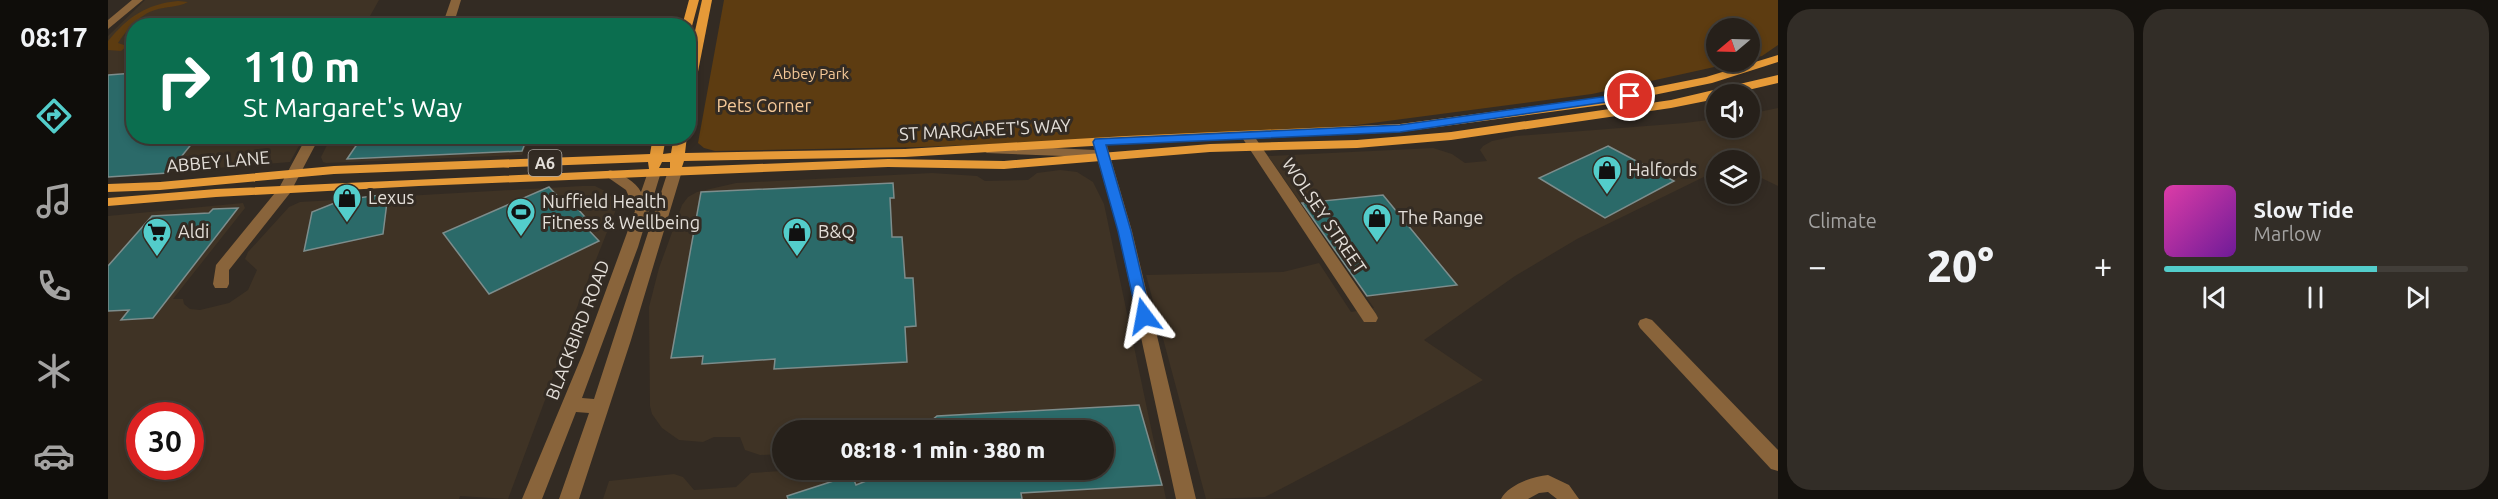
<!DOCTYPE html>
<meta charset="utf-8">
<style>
body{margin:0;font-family:Ubuntu,sans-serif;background:#322d27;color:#f1f3f6;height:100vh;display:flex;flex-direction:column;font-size:22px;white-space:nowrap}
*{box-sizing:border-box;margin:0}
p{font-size:20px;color:#a4a3a2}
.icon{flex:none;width:33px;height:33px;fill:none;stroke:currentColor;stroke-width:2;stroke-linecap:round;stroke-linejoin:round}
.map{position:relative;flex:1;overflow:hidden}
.details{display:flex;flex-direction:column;gap:9px;padding:9px;background:#15120e;width:720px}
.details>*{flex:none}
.guide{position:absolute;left:18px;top:18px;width:570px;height:126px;border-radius:24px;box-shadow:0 3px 9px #0003,0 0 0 2px #423e39;background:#0b6e4f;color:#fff;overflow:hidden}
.needle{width:39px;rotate:251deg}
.controls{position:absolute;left:1598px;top:18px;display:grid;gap:12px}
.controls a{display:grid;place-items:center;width:54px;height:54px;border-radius:50%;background:#26201a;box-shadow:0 3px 9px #0003,0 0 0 2px #423e39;font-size:30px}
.speed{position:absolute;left:18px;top:402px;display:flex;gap:12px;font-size:30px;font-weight:700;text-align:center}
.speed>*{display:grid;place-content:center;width:78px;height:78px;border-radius:50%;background:#26201a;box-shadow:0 3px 9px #0003,0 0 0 2px #423e39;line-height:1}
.speed .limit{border:9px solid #d22;background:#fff;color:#111}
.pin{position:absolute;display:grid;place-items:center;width:51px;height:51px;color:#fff;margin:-26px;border:3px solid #fff;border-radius:50%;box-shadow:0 2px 6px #0007}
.me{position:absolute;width:66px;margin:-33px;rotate:347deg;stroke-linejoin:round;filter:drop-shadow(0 0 4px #0008)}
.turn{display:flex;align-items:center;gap:21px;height:126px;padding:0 18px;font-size:27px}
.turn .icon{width:78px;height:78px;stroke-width:2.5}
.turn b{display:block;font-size:42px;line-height:51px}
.big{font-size:45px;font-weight:800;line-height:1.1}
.details .widget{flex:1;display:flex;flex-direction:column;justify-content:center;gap:9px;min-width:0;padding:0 21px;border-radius:24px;background:#322d27}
.song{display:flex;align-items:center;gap:18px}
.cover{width:72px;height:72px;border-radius:9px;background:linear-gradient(135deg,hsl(320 70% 55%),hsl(280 70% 35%))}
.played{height:6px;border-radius:3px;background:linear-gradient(90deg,#53cdcb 70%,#423e39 70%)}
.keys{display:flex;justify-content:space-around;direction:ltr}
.heat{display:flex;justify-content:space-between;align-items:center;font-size:33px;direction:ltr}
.details .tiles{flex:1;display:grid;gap:9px;grid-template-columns:repeat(2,1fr)}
.trip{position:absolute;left:664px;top:420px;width:342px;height:60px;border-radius:30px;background:#26201a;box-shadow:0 3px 9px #0003,0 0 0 2px #423e39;font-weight:800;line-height:60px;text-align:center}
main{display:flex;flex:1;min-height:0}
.dock{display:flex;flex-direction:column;width:108px;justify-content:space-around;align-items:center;background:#0f0d0a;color:#a4a3a2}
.dock .icon{width:42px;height:42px}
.dock .on{color:#53cdcb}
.dock b{font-size:27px;color:#f1f3f6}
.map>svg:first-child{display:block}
.built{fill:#3f3325;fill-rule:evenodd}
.green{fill:#5d3c11}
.building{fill:#2b6a69;stroke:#7d8d8c;stroke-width:1.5}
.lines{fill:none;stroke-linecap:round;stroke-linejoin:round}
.minor{fill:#89643b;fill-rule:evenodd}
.major{fill:#e69a38;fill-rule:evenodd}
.route{fill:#1a73e8;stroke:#114b97;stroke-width:1.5}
.labels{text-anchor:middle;stroke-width:6;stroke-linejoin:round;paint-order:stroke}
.far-park-label{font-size:15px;fill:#f6c998;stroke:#332b23}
.shield{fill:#332b23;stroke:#afa9a2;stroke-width:1.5}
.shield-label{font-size:16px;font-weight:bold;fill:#e4dfd9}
.park-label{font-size:18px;fill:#f6c998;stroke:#332b23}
.street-label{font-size:18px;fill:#e4dfd9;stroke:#332b23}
.poi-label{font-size:18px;fill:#e4dfd9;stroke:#332b23;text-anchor:start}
</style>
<main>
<nav class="dock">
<b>08:17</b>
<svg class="icon on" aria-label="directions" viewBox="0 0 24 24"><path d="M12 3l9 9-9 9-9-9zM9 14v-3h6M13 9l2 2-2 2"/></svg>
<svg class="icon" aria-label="music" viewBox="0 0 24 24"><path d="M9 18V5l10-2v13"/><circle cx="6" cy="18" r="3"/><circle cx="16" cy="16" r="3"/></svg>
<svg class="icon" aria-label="phone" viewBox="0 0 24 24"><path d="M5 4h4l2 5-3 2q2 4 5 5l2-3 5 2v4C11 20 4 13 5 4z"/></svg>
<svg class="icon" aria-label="climate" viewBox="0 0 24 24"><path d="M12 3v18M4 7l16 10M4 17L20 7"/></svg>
<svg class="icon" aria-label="car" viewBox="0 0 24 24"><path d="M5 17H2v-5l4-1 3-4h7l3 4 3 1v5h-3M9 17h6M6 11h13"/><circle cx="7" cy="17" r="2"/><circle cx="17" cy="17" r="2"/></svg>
</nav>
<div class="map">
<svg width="1670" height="499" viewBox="0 0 1670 499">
<rect width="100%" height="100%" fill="#332b23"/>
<!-- built -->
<g class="built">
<path d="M37 0H271L257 25 26 26V136L196 137 182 162 0 177V36Z"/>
<path d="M1670 108V186L1641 172V160H1608V171L1469 239 1407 276 1316 340 1375 380 1295 425 1157 497 1098 499 1038 275 1175 272 1211 263 1243 312 1266 308 1160 156 1325 148 1344 154 1357 163 1379 161 1372 150 1375 146 1384 141 1408 136 1577 123 1608 119V128H1641V114Z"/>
<path d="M223 137H422L414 155 218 163 215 162 213 157Z"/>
<path d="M952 170 969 172 985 182 996 204 1058 499H495L501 481 566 474 575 477 586 490 628 487 643 473 688 470H996V430H675V454L652 455 637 450 632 437H606L595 442 571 440 554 428 544 414 542 406 541 307 551 268 574 205 580 197 589 192 628 183 824 173 869 176 877 181 920 180 929 173Z"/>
<path d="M474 186H487L499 192 507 201 509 207 462 325 440 392 400 499 352 496 351 499H0V216L135 203 137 208 65 299H75L76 304 82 309 92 310 121 303 140 290 149 270 137 259 140 252 181 207 192 202ZM32 416H82V466H32Z"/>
</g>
<!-- green -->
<g class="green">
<path d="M616 0H1670V45L1654 56 1641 59V28H1608V62H1629L1484 94 1249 125 1153 133 812 147 607 151 596 148 590 143Z"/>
<path d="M70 1 80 2C68 8 59 6 47 10 32 14 18 31 10 43L19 46 13 51 0 50V41C20 17 38 4 70 1Z"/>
</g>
<!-- building -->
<g class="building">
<path d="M26 73V136H90L60 173 0 177V75Z"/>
<path d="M283 136H420L414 151 239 159 252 140Z"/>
<path d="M1500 146 1566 181 1497 218 1431 178Z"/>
<path d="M785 183 786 198H782L784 237H794L797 278H805L808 326 797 327 799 362 666 369 667 359 594 364 595 356 563 358 593 192Z"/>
<path d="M441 187 455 202 461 199 477 217 471 220 491 241 381 294 335 233Z"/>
<path d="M280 194 275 234 196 251 204 212 234 200Z"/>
<path d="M1275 195 1349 285 1259 296 1194 203Z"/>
<path d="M130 208 45 318 13 320 21 310 0 311V266L44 216 101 213 105 209Z"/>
<path d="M1031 405 1054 485 913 493 914 499H680L679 496 744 475 748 485 786 470 790 475 805 470H996V430H812L829 416Z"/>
</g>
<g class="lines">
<!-- minor -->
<g class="minor">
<path d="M24 0H35L0 29V20Z"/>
<path d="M343 0H353L345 26H334Z"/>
<path d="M1139 132 1144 133 1268 314 1270 318 1268 322H1256L1133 136Z"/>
<path d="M199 136H212L182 193 121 270V284L119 288H107L105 284 108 265 171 188Z"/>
<path d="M991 138 998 142 1024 231 1088 499H1068L1010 231 990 161 982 157 879 153 872 149 879 145 987 150 984 142Z"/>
<path d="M567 167 574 171 523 340 471 499H451L481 413 468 412 434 499H414L475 353 527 211 518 190 495 174 502 170C513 173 528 182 533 192L541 169 546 168 553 172 530 247 474 398 486 399 560 171Z"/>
<path d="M1538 318 1544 320 1670 450V471L1663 469 1532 328 1530 324 1532 320Z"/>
<path d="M1440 475 1461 485 1471 499H1449L1440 492 1431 493 1420 499H1393C1400 485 1425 476 1440 475Z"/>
</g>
<!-- major -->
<g class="major">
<path d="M581 0H591L584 26 580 29V26H574Z"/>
<path d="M594 0H604L586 92 580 96V62Z"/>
<path d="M1670 55V62L1604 83 1502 104 1292 132 1018 144 797 157 576 161 574 167 780 159 896 161 1102 144 1249 140 1343 132 1563 100 1670 75V83L1623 94H1608V99L1563 108 1343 140 1249 148 1102 152 896 169 780 167 311 186 108 197 0 206V198L108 189 541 169 540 162 226 174 52 190 0 192V184L52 182 226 166 542 154 545 136H558L555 154 563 153 566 136H579L577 153 797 149 1018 136 1292 124 1502 96 1598 77ZM554 162H562V168H551Z"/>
</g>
</g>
<!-- route -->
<path class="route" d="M1522 93 1526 94V98L1292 132 998 145 1023 231 1043 316 1036 321 1029 316 1010 231 985 142 987 139 1292 125Z"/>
<!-- icons -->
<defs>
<g id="shop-pin" transform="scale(1.5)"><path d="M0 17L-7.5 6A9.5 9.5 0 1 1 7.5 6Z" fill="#53cdcb" stroke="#332b23"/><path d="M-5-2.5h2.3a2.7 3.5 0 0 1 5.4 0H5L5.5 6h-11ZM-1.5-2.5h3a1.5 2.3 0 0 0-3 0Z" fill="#111"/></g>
<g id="stadium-pin" transform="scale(1.5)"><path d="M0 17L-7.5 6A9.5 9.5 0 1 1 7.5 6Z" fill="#53cdcb" stroke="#332b23"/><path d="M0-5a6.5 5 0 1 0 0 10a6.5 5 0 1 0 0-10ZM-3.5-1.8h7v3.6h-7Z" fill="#111"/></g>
<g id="supermarket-pin" transform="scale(1.5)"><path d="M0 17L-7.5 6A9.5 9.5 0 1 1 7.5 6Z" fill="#53cdcb" stroke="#332b23"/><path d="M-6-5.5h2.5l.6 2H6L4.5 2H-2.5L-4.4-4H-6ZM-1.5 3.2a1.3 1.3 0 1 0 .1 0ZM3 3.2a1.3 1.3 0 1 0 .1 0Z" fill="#111"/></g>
</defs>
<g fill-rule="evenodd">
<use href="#shop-pin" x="1499" y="170"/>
<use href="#shop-pin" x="239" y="198"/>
<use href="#stadium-pin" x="413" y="212"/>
<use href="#shop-pin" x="1269" y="218"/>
<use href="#supermarket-pin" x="49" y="232"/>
<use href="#shop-pin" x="689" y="232"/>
</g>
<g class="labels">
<!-- far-park labels -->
<g class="far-park-label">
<text x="703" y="79">Abbey Park</text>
</g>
<!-- shield labels -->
<rect class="shield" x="420.5" y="150" width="33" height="26" rx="4.5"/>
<g class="shield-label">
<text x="437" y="169">A6</text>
</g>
<!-- park labels -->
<g class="park-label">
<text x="656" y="112">Pets Corner</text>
</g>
<!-- street labels -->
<g class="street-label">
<text transform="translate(877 130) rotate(-3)" y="6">ST MARGARET'S WAY</text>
<text transform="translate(110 162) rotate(-5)" y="6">ABBEY LANE</text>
<text transform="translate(1216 216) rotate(56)" y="6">WOLSEY STREET</text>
<text transform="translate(470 330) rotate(-69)" y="6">BLACKBIRD ROAD</text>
</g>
<!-- poi labels -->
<g class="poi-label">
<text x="1520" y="176">Halfords</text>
<text x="260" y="204">Lexus</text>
<text x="434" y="208">Nuffield Health<tspan x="434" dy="21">Fitness &amp; Wellbeing</tspan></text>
<text x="1290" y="224">The Range</text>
<text x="70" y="238">Aldi</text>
<text x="710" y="238">B&amp;Q</text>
</g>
</g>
</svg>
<div class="controls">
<a><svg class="needle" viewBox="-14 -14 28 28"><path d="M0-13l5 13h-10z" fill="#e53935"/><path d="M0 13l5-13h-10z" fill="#a4a3a2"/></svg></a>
<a><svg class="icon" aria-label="sound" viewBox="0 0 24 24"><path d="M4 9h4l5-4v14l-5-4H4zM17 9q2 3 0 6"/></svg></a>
<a><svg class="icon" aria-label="layers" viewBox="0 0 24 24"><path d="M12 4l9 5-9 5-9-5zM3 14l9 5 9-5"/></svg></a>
</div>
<div class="speed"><div class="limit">30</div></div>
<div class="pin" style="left:1522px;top:96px;background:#d93025"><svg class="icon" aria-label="arrive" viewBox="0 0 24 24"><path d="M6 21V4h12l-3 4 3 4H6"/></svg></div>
<svg class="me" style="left:1036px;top:316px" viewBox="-20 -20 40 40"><path d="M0-17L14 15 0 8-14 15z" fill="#1a73e8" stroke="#fff" stroke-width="4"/></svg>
<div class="trip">08:18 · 1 min · 380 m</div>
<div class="guide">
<div class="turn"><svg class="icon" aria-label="right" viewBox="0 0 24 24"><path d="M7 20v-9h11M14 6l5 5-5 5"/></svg><div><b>110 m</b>St Margaret's Way</div></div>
</div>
</div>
<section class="details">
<div class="tiles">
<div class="widget"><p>Climate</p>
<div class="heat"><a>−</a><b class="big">20°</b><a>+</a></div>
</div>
<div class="widget">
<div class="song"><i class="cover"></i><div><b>Slow Tide</b><p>Marlow</p></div></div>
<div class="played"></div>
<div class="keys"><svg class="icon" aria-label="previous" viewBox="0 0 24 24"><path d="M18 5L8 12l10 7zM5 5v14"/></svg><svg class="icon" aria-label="pause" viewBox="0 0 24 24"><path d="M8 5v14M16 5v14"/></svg><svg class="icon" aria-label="next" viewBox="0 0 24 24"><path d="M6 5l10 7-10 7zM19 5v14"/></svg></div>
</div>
</div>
</section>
</main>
